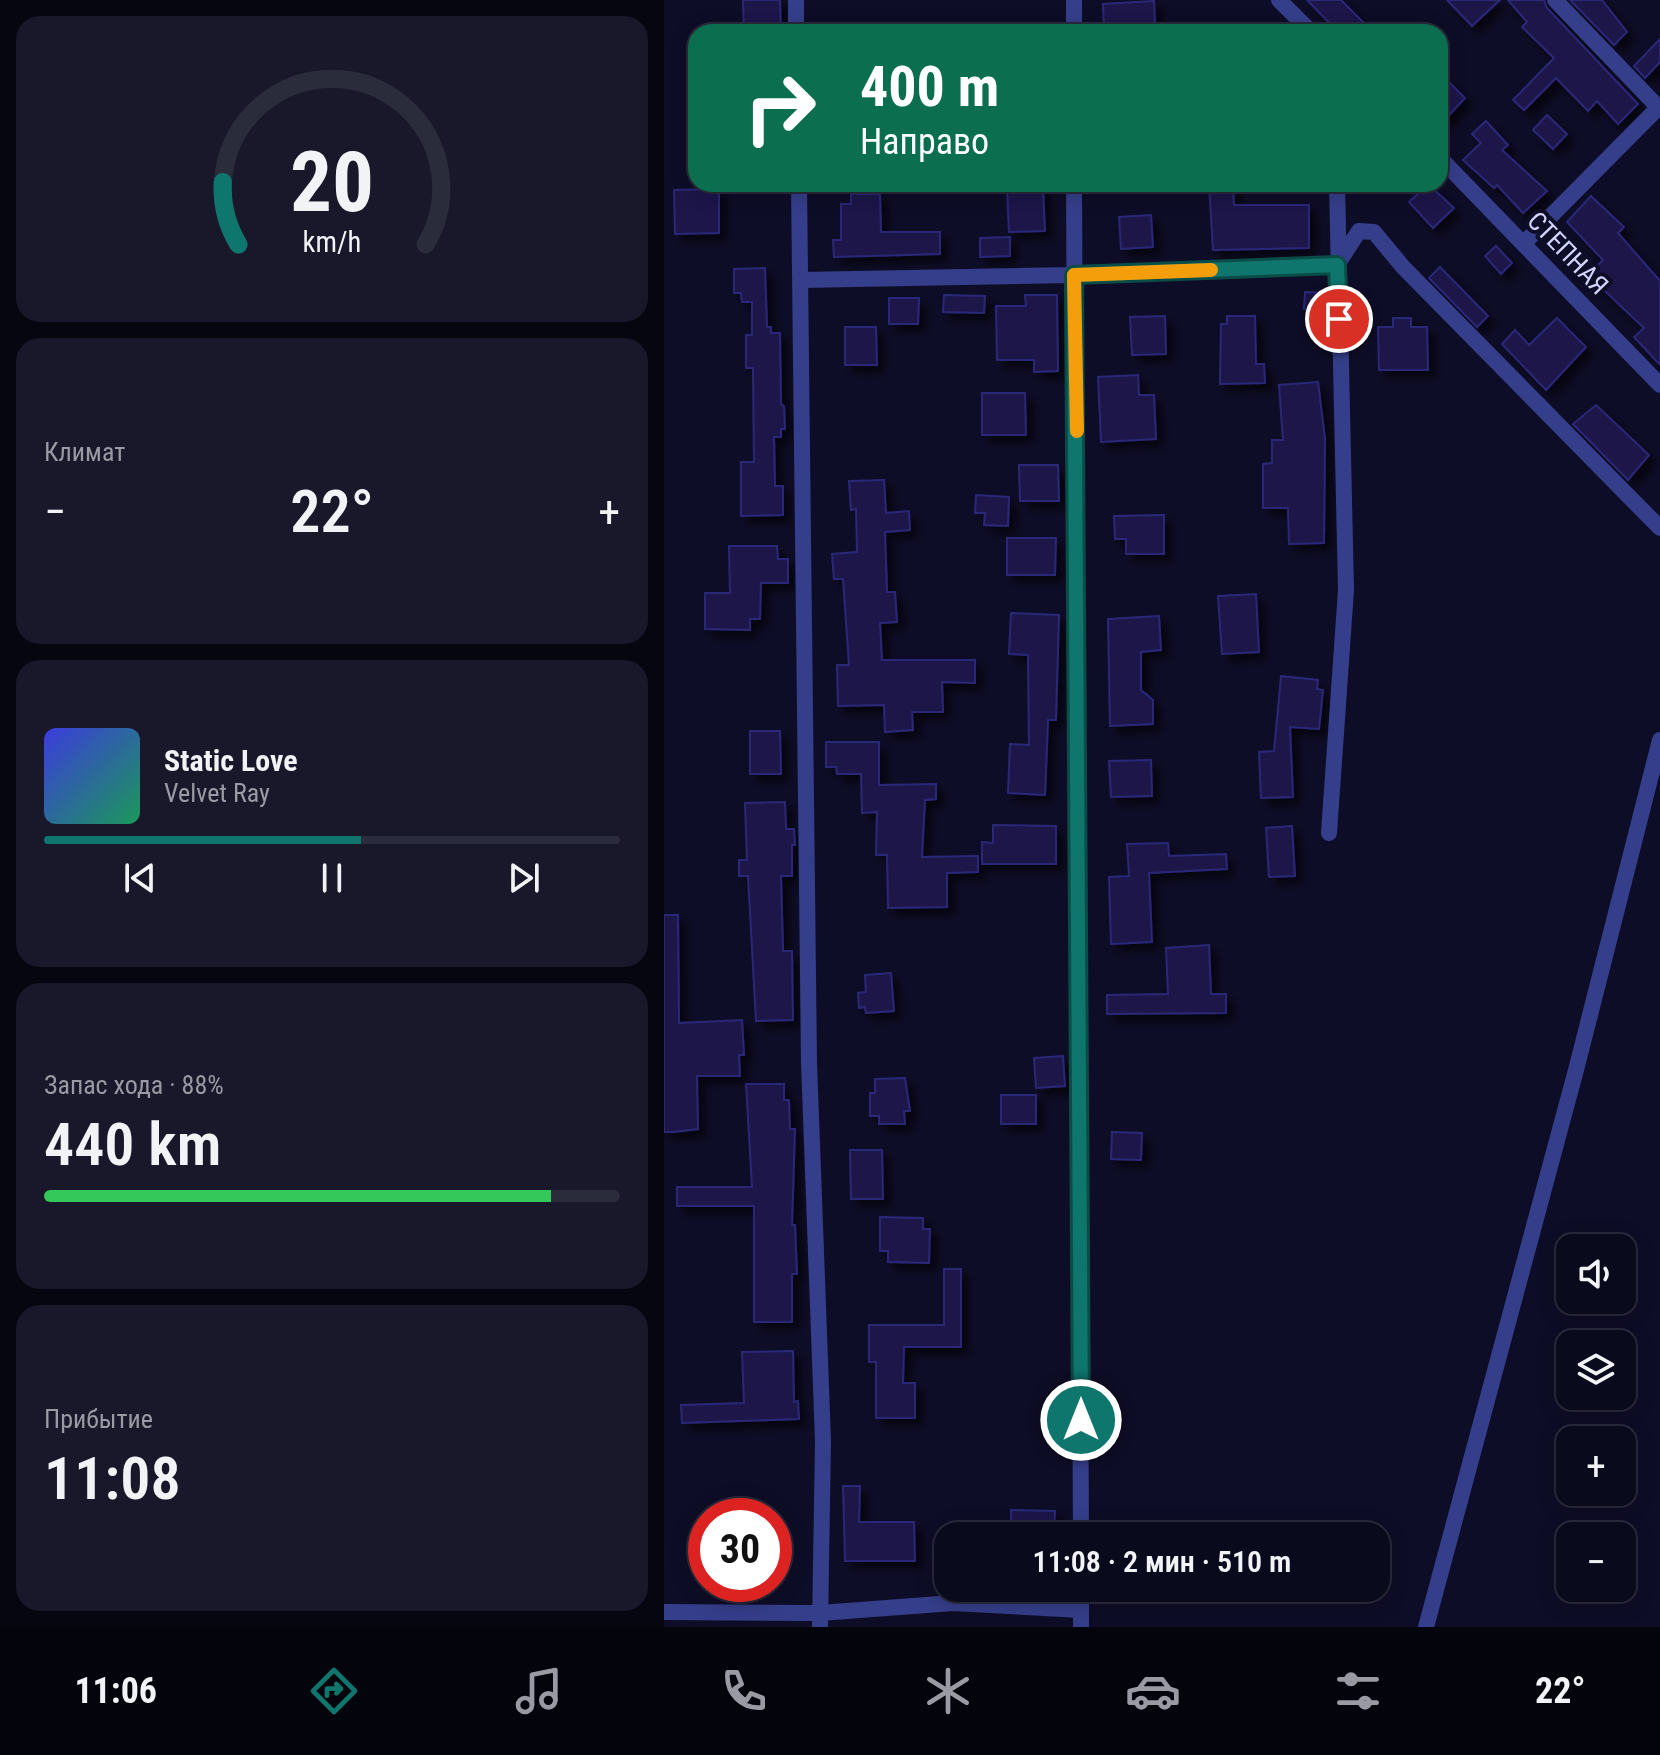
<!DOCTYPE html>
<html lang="ru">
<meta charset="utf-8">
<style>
body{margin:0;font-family:"Roboto Condensed",sans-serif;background:#18182a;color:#f1f3f6;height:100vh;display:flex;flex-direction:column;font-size:30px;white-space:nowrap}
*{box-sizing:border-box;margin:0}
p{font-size:26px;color:#999aa4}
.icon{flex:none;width:44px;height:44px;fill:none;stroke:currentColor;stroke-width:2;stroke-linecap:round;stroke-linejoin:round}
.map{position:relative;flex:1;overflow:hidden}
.side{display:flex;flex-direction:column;gap:16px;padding:16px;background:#060610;width:664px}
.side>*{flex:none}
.guide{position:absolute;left:24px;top:24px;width:760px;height:168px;border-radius:24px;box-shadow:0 4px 20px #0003,0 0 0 2px #2a2b3b;background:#0b6e4f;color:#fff;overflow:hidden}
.controls{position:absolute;left:892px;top:1234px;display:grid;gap:16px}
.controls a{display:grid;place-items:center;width:80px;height:80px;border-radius:16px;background:#0a0a1d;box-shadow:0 4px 20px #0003,0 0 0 2px #2a2b3b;font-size:40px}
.speed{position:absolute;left:24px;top:1498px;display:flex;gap:16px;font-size:40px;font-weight:700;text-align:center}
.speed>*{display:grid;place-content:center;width:104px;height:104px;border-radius:50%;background:#0a0a1d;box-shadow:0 4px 20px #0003,0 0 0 2px #2a2b3b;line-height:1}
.speed .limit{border:12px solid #d22;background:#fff;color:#111}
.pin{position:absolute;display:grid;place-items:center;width:68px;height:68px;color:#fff;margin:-34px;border:4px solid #fff;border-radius:50%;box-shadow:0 2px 8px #0007}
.me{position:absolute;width:88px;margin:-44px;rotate:0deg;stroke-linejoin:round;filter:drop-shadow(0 0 6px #0008)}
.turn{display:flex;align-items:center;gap:28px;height:168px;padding:0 40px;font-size:36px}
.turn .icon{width:104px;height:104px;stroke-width:2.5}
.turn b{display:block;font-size:56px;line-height:68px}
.big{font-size:60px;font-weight:600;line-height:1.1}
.side .card{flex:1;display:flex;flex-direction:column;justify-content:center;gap:12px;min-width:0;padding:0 28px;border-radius:24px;background:#18182a}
.side .dial{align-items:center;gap:0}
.dial svg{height:208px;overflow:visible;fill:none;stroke:#2a2b3b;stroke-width:7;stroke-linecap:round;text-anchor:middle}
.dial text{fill:#f1f3f6;stroke:none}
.song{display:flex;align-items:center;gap:24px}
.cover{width:96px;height:96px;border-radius:12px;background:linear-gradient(135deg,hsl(240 70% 55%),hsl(150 70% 35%))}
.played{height:8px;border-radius:4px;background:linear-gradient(90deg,#0f766e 55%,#2a2b3b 55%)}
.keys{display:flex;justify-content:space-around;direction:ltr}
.heat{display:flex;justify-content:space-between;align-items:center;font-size:44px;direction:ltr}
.charge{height:12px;border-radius:6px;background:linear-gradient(90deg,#34c759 88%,#2a2b3b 0)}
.trip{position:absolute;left:270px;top:1522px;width:456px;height:80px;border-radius:24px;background:#0a0a1d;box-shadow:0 4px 20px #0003,0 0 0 2px #2a2b3b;font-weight:600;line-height:80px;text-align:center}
.dock{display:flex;height:128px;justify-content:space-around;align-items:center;background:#04040c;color:#999aa4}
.dock .icon{width:56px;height:56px}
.dock .selected{color:#0f766e}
.dock b{font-size:36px;color:#f1f3f6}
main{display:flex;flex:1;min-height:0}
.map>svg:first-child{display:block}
.building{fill:#1b184a;stroke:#2c2878;stroke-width:2;filter:url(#shadow)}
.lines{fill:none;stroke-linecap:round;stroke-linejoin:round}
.minor{stroke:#353e8a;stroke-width:16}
.route-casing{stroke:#0a4d48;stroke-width:20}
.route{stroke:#0f766e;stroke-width:14}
.slow{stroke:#f59e0b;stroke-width:14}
.labels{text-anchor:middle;stroke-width:8;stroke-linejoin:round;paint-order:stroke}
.street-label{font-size:26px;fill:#d4d5ff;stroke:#0e0d27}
</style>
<main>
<section class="side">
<div class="card dial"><svg viewBox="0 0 100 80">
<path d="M14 69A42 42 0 1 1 86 69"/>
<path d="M14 69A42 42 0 0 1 8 45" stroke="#0f766e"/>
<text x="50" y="56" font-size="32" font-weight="700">20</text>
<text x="50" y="72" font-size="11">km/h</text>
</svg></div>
<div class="card"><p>Климат</p>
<div class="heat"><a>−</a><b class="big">22°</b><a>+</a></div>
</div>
<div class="card">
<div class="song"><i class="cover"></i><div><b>Static Love</b><p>Velvet Ray</p></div></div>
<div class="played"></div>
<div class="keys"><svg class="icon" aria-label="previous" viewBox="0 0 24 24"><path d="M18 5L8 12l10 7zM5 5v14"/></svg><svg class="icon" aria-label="pause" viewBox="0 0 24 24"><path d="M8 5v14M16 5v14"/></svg><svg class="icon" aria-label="next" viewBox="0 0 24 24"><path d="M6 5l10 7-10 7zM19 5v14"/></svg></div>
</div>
<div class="card"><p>Запас хода · 88%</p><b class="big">440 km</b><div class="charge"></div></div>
<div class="card"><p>Прибытие</p><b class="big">11:08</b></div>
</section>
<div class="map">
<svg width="996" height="1627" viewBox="0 0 996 1627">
<defs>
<filter id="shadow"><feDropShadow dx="7" dy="7" stdDeviation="4" flood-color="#0009"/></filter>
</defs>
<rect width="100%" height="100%" fill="#0e0d27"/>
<!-- building -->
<g class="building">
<path d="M79 0H116L117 32H80Z"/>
<path d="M643 0H677L709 32H674Z"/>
<path d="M783 0H836L808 26Z"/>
<path d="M844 0H880L883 8 974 104 954 124 933 101 924 111 892 78 860 110 849 100 890 58 858 27 863 22Z"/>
<path d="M906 0H938L963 32 950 45Z"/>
<path d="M490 1 491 23 479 24V32H440L439 4Z"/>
<path d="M996 39V62L981 78 970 66Z"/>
<path d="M776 73 801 98 776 125Z"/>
<path d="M883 115 903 134 889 149 869 130Z"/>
<path d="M822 121 844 145 838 150 883 191 859 213 833 185 830 188 799 160 817 143 808 134Z"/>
<path d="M545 184H569L570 205H645V248L549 250Z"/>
<path d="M764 184 790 208 769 228 745 202Z"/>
<path d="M379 187 381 231 345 232 343 189Z"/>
<path d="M55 189V233L11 234 10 190Z"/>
<path d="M187 194H216L217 232H276V254L170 257 169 240H177V204H187Z"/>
<path d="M927 196 960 227 954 233 996 281V365L970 337 980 328 924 275 939 260 903 222Z"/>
<path d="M487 215 489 247 457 249 455 217Z"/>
<path d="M346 237V256L316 257V238Z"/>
<path d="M832 246 848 263 837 274 821 256Z"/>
<path d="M776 267 824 316 813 327 765 278Z"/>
<path d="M101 268 103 327H107V333H116L117 404 120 406 121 429H117V437H110L111 486H119V515L77 516V462H90L89 368H82V335H88V302H78L77 293H70V269Z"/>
<path d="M641 292 663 293V310L640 309Z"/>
<path d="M280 295 321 296 320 313 279 312Z"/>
<path d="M361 295H393L394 371 370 372V360H333L332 306H362Z"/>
<path d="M225 298H255L254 324H225Z"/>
<path d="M501 316 502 354 468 355 466 317Z"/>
<path d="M563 316H591L592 364H600L601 383 556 384 557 324H563Z"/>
<path d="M729 318H747V327H763L764 370H715L714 327H729Z"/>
<path d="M893 318 922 347 882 390 838 344 851 330 865 345Z"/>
<path d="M181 327H212L213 365H181Z"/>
<path d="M474 375 475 395H490L492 439 437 442 434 377Z"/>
<path d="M654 382 661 439 660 543 625 544 624 508H599V464L608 463V440H619L615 385Z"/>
<path d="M318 393H361L362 435H318Z"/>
<path d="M932 405 985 455 964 480 909 424Z"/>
<path d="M355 465H394L395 501H356Z"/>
<path d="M220 480 222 513 245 511 246 530 221 532 223 592H231L233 622 216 623 218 660H311V683L278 682 279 712H248L249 730 221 732 220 705 174 706 173 665H185L179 579H170L168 554 193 552 192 509 187 510 185 481Z"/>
<path d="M312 495 345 497 344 526 320 525 321 513H311Z"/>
<path d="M500 515V554H462V539H451L450 516Z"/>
<path d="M343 538H392L391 575H343Z"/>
<path d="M65 546H113L114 559H124V583H97L96 619H86V630L41 629V593H66Z"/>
<path d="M592 594 595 652 558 654 554 596Z"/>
<path d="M347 613 395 615 392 720H384L381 795 344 793 346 744 365 745 364 655 345 654Z"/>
<path d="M495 616 497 650 477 652V690L489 700V724L446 726 444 619Z"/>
<path d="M617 676 654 680 653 689 659 690 655 729 626 727 629 797 597 798 595 752 610 751Z"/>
<path d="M86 731H116L117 774H86Z"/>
<path d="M162 742H215V785L272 784V799L261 800 258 857 314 856V872L283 873V907L224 908 223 855H212L213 812 198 813 197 774H173L172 767H162Z"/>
<path d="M487 760 488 796 447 797 445 761Z"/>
<path d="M121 802 122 829H130L131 845H128V876H117L119 951H128L129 1020 92 1021 84 876H75V860H83L81 803Z"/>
<path d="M329 825 392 826V864H318V842L329 843Z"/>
<path d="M628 826 631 876 605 877 602 828Z"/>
<path d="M504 843 505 856 562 854 563 869 485 873 488 942 447 944 445 877 465 876 463 844Z"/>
<path d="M0 915H14L15 1023 78 1020 80 1055H75L76 1076H33L34 1129 10 1132H0Z"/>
<path d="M545 945 547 994H562V1013L443 1014V995L504 994 502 948Z"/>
<path d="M227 973 230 1011 202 1013 201 1007 195 1008 194 993 202 992 201 975Z"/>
<path d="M399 1056 401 1086 372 1088 370 1058Z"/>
<path d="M241 1078 246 1111H240L241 1124H215V1116H206V1093H211V1079Z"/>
<path d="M82 1084H120V1100H125L126 1129H131L128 1225H131L133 1274H128V1322H90V1206H13V1187H88Z"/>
<rect x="337" y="1095" width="35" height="29"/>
<path d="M448 1132 478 1133 477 1160 447 1159Z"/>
<path d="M186 1150H218L219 1199H187Z"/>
<path d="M216 1217 259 1218V1229H266L265 1263 224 1262V1251H216Z"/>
<path d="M280 1269H297V1347H240L239 1383H251V1418H212V1362H205V1325H280Z"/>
<path d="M129 1351 130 1402 134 1401 135 1419 18 1423 17 1405 80 1403 78 1352Z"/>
<path d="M179 1486H196L195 1522H250L251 1561H181Z"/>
<path d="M347 1510 391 1511 390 1536H347Z"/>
</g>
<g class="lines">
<!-- minor -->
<g class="minor">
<path d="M132 0V32"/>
<path d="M410 0V32"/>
<path d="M615 0 647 32"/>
<path d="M891 0 994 107"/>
<path d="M776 158 996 385"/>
<path d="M135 184 145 1063 159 1441 156 1627"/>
<path d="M410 184 417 1536"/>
<path d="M861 242 996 106"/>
<path d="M137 280 410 275 673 265 695 231 710 232 739 267 996 528"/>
<path d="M665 833 682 590 673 184"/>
<path d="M0 1612 156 1613 289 1603 417 1610"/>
<path d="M417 1627V1588"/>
<path d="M762 1627 912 1070 996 740"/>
</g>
</g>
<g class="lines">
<!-- route casing -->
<g class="route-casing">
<path id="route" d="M417 1420 410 275 673 265 675 319"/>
</g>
<!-- route -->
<use href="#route" class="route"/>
<!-- slow -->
<path class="slow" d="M413 431 410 275 547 270"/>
</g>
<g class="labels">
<!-- street labels -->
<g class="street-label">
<text transform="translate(904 253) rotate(46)" y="9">СТЕПНАЯ</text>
</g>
</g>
</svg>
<div class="controls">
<a><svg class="icon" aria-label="sound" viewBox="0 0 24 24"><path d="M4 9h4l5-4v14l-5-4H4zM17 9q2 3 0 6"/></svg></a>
<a><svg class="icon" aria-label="layers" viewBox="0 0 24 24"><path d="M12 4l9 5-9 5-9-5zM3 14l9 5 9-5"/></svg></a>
<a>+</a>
<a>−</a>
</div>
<div class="speed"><div class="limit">30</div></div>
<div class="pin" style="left:675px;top:319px;background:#d93025"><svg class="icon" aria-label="arrive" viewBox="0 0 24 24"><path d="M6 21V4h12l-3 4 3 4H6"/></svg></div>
<svg class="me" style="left:417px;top:1420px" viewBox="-20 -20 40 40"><circle r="17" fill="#0f766e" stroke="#fff" stroke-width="3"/><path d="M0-11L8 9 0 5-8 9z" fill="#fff"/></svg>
<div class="trip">11:08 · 2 мин · 510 m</div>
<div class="guide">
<div class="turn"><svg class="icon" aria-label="right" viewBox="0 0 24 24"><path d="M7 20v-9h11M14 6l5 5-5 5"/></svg><div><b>400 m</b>Направо</div></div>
</div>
</div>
</main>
<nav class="dock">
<b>11:06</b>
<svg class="icon selected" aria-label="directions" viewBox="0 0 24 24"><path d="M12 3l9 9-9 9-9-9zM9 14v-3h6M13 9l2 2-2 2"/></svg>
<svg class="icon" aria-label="music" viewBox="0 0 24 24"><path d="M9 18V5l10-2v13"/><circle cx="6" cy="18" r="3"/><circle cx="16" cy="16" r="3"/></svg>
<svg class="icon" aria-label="phone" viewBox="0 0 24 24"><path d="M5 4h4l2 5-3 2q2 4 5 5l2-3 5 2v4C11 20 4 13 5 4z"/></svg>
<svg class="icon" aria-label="climate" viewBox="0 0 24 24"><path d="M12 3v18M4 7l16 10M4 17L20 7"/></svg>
<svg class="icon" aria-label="car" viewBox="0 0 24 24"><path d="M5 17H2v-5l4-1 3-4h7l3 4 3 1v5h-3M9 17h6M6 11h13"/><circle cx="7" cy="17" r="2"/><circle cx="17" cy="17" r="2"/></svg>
<svg class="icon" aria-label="filters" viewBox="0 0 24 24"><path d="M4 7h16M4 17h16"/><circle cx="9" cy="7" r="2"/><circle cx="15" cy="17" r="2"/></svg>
<b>22°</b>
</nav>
